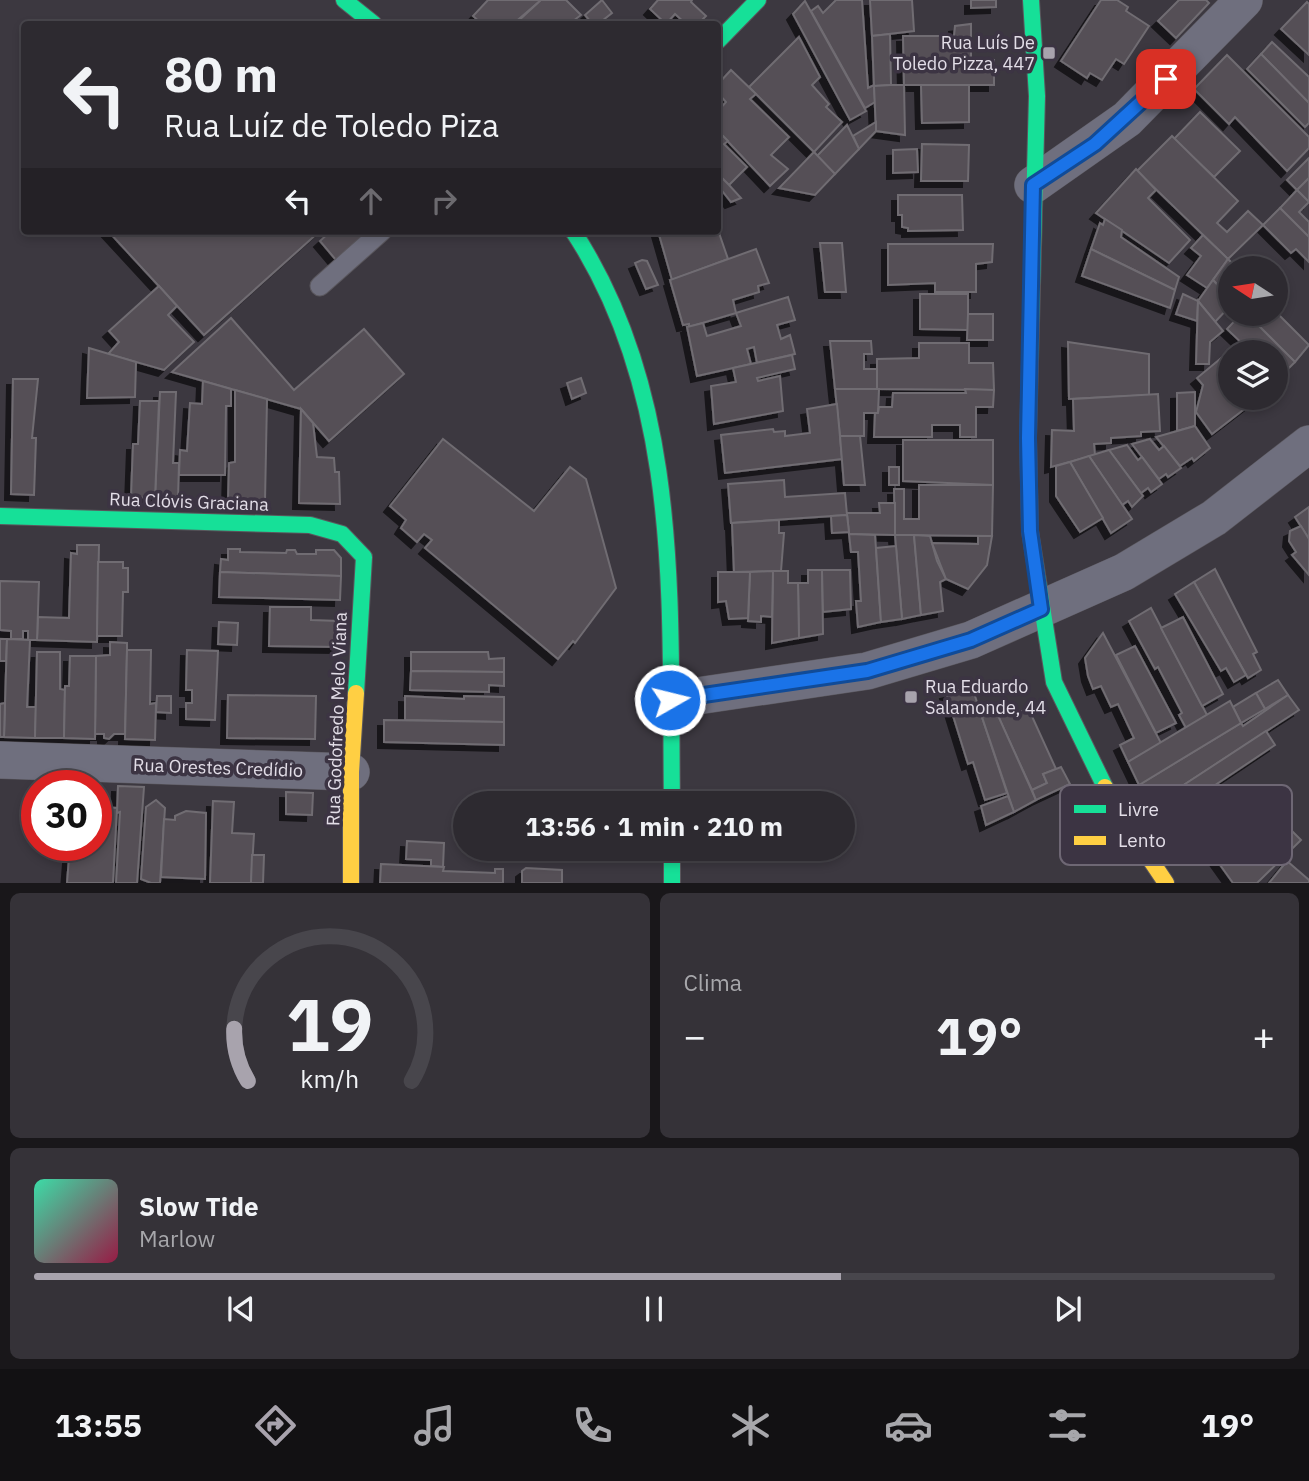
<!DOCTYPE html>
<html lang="pt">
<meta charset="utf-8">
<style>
body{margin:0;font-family:"IBM Plex Sans",sans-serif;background:#353238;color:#f1f3f6;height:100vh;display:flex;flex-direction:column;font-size:26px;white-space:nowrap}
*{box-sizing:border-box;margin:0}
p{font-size:23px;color:#a7a7ab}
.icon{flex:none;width:38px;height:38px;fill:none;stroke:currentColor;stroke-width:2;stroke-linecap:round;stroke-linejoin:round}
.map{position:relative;height:883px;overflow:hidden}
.sheet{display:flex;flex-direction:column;gap:10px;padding:10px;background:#19171a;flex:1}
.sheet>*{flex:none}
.guide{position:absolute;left:21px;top:21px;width:700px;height:214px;border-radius:7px;box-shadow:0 4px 10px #0003,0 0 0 2px #48464c;background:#2d2a30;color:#f1f3f6;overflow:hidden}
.needle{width:46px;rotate:282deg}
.tools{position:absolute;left:1218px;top:256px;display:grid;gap:14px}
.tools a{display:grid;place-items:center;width:70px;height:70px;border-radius:50%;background:#2d2a30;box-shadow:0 4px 10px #0003,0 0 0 2px #48464c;font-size:35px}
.speed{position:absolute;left:21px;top:770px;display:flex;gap:14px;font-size:35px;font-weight:700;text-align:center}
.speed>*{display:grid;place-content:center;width:91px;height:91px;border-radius:50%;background:#2d2a30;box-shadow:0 4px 10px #0003,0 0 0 2px #48464c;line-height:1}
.speed .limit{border:10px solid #d22;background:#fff;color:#111}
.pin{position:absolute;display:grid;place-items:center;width:60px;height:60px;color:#fff;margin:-30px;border-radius:14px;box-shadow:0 4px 10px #0006}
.me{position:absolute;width:77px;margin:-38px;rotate:82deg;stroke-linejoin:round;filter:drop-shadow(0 0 5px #0008)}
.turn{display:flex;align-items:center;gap:24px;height:147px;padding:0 28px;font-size:32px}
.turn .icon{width:91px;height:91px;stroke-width:2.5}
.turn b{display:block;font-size:49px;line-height:60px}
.lanes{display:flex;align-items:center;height:66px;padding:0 28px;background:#0003;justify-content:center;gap:35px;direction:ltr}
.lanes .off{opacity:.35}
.big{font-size:52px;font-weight:700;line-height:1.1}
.sheet .card{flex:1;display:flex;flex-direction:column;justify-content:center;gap:10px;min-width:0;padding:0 24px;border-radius:10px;background:#353238}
.sheet .dial{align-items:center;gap:0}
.dial svg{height:182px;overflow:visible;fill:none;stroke:#48464c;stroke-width:7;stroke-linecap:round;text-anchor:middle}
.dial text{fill:#f1f3f6;stroke:none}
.song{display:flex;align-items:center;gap:21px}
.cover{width:84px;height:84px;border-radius:10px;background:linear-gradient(135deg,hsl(160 70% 55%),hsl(340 70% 35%))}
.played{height:7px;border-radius:4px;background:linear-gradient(90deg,#a8a3ad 65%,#48464c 65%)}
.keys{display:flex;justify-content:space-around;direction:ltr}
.heat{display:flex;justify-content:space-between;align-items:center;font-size:38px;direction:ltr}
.sheet .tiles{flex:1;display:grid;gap:10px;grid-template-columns:1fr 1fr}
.card:last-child{grid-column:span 2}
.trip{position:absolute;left:453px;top:791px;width:402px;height:70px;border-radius:35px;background:#2d2a30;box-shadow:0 4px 10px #0003,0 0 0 2px #48464c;font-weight:700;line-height:70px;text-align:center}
.tabs{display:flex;height:112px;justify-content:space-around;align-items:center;background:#121113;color:#a7a7ab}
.tabs .icon{width:49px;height:49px}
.tabs .on{color:#a8a3ad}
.tabs b{font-size:32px;color:#f1f3f6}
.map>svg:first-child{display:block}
.building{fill:#544f56;stroke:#706c72;stroke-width:2;filter:url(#shadow)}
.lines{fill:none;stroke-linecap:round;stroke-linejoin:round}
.lane-casing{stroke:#5a575d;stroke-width:21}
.street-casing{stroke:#5a575d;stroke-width:38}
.fast-casing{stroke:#5a575d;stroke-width:18}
.slow-casing{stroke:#5a575d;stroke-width:18}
.lane{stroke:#6f6f7e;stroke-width:19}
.street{stroke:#6f6f7e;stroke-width:37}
.fast{stroke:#16e098;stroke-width:16}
.slow{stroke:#ffcf43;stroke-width:16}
.route-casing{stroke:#114b97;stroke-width:18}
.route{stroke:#1a73e8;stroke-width:12}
.poi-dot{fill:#a8a3ad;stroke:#3c3443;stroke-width:2.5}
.labels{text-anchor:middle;stroke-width:7;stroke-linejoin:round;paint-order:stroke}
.poi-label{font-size:18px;fill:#e2dde7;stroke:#3c3443;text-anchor:end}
.street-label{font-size:18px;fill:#e2dde7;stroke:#3c3443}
.key{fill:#3c3443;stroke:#6e6774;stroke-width:2}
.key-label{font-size:19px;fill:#e2dde7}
</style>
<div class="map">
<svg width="1309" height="883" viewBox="0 0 1309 883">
<defs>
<filter id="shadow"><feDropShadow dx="-6" dy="6" stdDeviation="0" flood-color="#0009"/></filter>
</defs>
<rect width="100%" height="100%" fill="#3c3840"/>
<!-- building -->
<g class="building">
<path d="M488 0H541L513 24H482L473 16Z"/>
<path d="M541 0H566L581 15 569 24H515Z"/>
<path d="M602 0 612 13 598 24H585L590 21 585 15Z"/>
<path d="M658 0H692L691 2 706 16 698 24H686L675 14 666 24 650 9Z"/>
<path d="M836 0H862L868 88 874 85 875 102 865 108 811 11 818 6 823 13Z"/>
<path d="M870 0H912L914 31 872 36Z"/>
<path d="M971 0H996V7L971 8Z"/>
<path d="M1101 0H1117L1128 7 1126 11 1149 26 1124 64 1116 59 1102 80 1090 73 1087 78 1061 61Z"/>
<path d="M1179 0H1206L1209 3 1176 38 1158 21Z"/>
<path d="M805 1 866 111 850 120 793 14Z"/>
<path d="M1307 2 1309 4V55L1281 29Z"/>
<path d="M971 24V59L994 60V85H904L903 36H954L955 26Z"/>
<path d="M890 34 891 85 874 86 872 36Z"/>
<path d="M799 37 820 77 812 85 829 104 826 107 842 122 814 152 749 87Z"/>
<path d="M1272 42 1309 77V103L1261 54Z"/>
<path d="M1261 54 1309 103V123L1305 127 1247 69Z"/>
<path d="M1227 55 1309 137V148L1287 171 1235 117 1229 124 1194 89Z"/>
<path d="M731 70 756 94 750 99 789 137 771 155 788 169 770 186 718 131V111L726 102 718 93V84Z"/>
<path d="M891 85H904L905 135 876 131 874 86Z"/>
<path d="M921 85H969V122L922 123Z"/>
<path d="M1200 112 1240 151 1214 177 1174 139Z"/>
<path d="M876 122V131L859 149 853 136Z"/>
<path d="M847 125 859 149 835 174 817 156Z"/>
<path d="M718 131 728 141 724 144 747 167 729 185 718 174Z"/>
<path d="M1172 136 1238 201 1217 223 1227 232 1248 211 1263 225 1228 259 1137 171Z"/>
<path d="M922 144 969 145 968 181H921Z"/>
<path d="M917 149 918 172 893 173V150Z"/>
<path d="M814 152 835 174 815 195 779 188Z"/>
<path d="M1309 158V178L1297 190 1287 180Z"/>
<path d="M1136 169 1156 190 1148 198 1190 240 1169 263 1096 213Z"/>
<path d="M718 174 729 185 741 198 731 202 719 187 718 188Z"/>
<path d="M1309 178V202L1297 190Z"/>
<path d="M1297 190 1309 202 1299 212 1309 222V237L1280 208Z"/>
<path d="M898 195H962L963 230 908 231V228L902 227V215H898Z"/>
<path d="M1280 208 1309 237V262L1296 249 1291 253 1263 225Z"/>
<path d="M1105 219 1122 230 1121 237 1179 277 1175 290 1091 249 1100 223 1103 225Z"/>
<path d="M718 230 728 259 672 280 658 231Z"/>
<path d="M108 231H320L204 335Z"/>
<path d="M331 231H357L363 237 336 260 320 241Z"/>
<path d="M1203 235 1228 259 1207 288 1187 275 1201 256 1191 248Z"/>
<path d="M820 243H842L846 292H825Z"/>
<path d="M888 244H993L992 262 976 264V292H935V283L888 285Z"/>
<path d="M756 249 769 283 758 286 759 292 733 300 736 313 689 327V324L683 325 670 280Z"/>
<path d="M1091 249 1175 290 1170 308 1082 276Z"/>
<path d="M1228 259 1237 268H1230V298L1213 280Z"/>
<path d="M642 260 647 261 658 285 646 289 635 263Z"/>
<path d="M1213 280 1230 298V306L1215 322 1198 301Z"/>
<path d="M159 286 177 306 168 315 194 342 164 370 108 354 119 342 109 331Z"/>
<path d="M920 294H968V330L920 329Z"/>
<path d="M1183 294 1198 301 1197 321 1176 314Z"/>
<path d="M788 297 795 320 777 325 781 339 790 335 795 354 757 363 754 347 747 349 751 364 697 376 687 327 703 323 707 336 741 326 736 313Z"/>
<path d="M1198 301 1223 331 1210 342 1209 364H1196Z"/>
<path d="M1276 312 1309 345 1295 362 1246 313Z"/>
<path d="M1242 313H1246L1295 362 1276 381V352H1246L1249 350 1227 329Z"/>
<path d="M968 314H993V340H967Z"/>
<path d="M231 318 294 390 364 329 404 374 329 441 301 409 172 372Z"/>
<path d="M830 341H871L872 354H864V369H877V389H835Z"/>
<path d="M1068 342 1149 354V395L1069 399Z"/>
<path d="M919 343H969V363H993L994 390 877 389V359L919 358Z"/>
<path d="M89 348 136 362 135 397 87 398Z"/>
<path d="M1231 350 1230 397H1260L1212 434 1196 412 1203 385 1197 378Z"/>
<path d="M792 355 795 369 757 378 758 381 780 376 783 411 714 424 711 386 736 382 733 368Z"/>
<path d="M581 378 586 393 572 399 567 383Z"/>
<path d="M13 379H38L32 438H36L34 495 11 494Z"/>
<path d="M203 381 231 389V406H226L225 475H179L180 450 187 451 190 403 202 404Z"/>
<path d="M835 389H879L878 413H864V436H840Z"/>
<path d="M965 389 994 390 993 407H976V437H960V425H932V437H874L875 413H878L879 407H892L893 393H966Z"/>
<path d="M235 390 267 399 265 501 228 500 229 463 235 462Z"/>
<path d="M160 392H176L173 463H179L178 499 155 498Z"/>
<path d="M1195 392V426L1177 431V393Z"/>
<path d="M1158 394 1160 431 1141 432V436L1111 438V443L1094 444 1095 455 1051 467 1052 430 1074 431 1073 399Z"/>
<path d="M140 401H159L155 498 131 497 133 444H138Z"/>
<path d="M837 404 842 459 725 473 721 435 773 429 774 432 785 431V436L810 433 807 409Z"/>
<path d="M301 409 313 423 317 457 334 458 335 472H339L340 504 299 503Z"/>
<path d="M1195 426 1210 448 1194 461 1192 458 1180 466 1156 437Z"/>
<path d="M840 436H860L865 485H844Z"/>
<path d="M443 439 534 511 570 467 586 479 616 588 575 643 573 641 558 659 425 548 432 540 424 534 417 542 401 528 406 520 390 506Z"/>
<path d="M1150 439 1159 450 1164 446 1181 468 1168 477 1166 474 1159 479 1132 444Z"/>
<path d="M903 440H993V485L903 481Z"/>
<path d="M1127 445 1138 460 1142 457 1162 484 1151 492 1148 488 1141 493 1109 450Z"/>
<path d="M1109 450 1143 496 1132 507 1128 501 1122 505 1089 456Z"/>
<path d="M1089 456 1132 519 1111 533 1070 462Z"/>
<path d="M1070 462 1103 518 1080 532 1056 496V466Z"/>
<rect x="889" y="467" width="10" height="18"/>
<path d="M784 480 785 497 845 493 847 515 731 523 728 484Z"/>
<path d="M919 485H993L992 536 895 535 894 489H904V519H919Z"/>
<path d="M879 503H895V535L849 534 847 513H880Z"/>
<path d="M1309 507V539L1295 517Z"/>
<path d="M847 515 849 532 832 533 831 516Z"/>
<path d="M779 520V533H784L781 571 734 572 732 523Z"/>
<path d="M1301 526 1309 539V575L1292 555 1296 552 1289 541 1290 531Z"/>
<path d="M849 534 875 535 881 622 858 627 856 601H861L858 552H851Z"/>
<path d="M895 535H914L921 615 902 619Z"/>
<path d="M914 535 930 536 937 561 946 579 940 582 943 611 921 615Z"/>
<path d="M978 536H992L987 565 968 589 946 579 932 543 978 544Z"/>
<path d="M77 545H99L97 642 37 640 38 617 69 618 71 553 77 554Z"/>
<path d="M896 546 902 619 881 622 876 548Z"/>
<path d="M228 549H240V552L286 553 287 550H295L297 554H316V550H334L341 558V576L220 572 221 559 228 560Z"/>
<path d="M98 562H123V568H128V592H123L122 636H97Z"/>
<path d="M1215 569 1257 652 1253 654 1261 670 1248 678 1194 582Z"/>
<path d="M808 570H822L823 634 799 638 798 583H808Z"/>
<path d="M822 570H850L851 609 823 612Z"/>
<path d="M773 571H788V583H798L799 638 772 643Z"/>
<path d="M773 571 772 617 761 616V622L748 621 750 572Z"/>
<path d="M220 572 341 576 340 600 219 597Z"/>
<path d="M718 572H750L748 618 729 619 726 601 718 602Z"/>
<path d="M0 581 39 582 37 640H28V631H23V639H11V631L0 630Z"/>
<path d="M1194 582 1246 675 1234 682 1226 668 1221 671 1175 594Z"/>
<path d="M270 607H311V620L339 621V647L269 646Z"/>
<path d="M1151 608 1207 715 1186 728 1179 715 1182 713 1158 667 1155 669 1129 621Z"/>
<path d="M1183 617 1223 694 1202 706 1161 628Z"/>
<path d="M219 622 238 623 237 645 218 644Z"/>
<path d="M1103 633 1161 743 1128 762 1120 745 1134 738 1118 704 1111 707 1101 686 1093 689 1088 676 1085 658Z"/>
<path d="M0 639H7L6 661H0Z"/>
<path d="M7 639 30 640 27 707H36L35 738 4 737Z"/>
<path d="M110 642 127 643V650L125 734H114L109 739 104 738V734H95L96 656 110 655Z"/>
<path d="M1135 646 1176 723 1156 733 1116 655Z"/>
<path d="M127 650H151L150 704 156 703 155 740 125 739Z"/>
<path d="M187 650 218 651 215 720 186 719V703H192V690H186Z"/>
<path d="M37 652H60V689L65 690 64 738H35Z"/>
<path d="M411 652H488L489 659 504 658V672L411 671Z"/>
<path d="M70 656H96L95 739 64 738 65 686H69Z"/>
<path d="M411 671 504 672V686L489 685V692L410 690Z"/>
<path d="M1278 680 1288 695 1265 709 1256 693Z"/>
<path d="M972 687 1007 793 985 800 973 762 968 764 946 693Z"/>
<path d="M1256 693 1265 709 1241 723 1233 707Z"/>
<path d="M228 695 316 696 315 739 227 738Z"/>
<path d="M1288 695 1299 710 1150 807 1137 786 1241 723 1243 726Z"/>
<path d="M157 696H171V713L156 712Z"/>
<path d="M405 696 464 699V696L504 697V722L405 720Z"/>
<path d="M1230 701 1241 723 1139 785 1128 762Z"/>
<path d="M5 703 4 737H0V704Z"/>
<path d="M1012 710 1030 712 1056 769 1043 774 1047 783 1032 790 998 716Z"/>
<path d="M996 711 1036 800 1014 812 982 717Z"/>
<path d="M384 720 504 722V745L384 742Z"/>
<path d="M1266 731 1275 745 1181 808 1185 813 1163 828 1150 807Z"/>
<path d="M1061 767 1070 784 1036 800 1032 790 1047 783 1043 774Z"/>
<path d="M118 786 144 787 137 883H116L120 812 117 813Z"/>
<path d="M286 792 313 793 312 815 286 814Z"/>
<path d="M1008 796 1014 812 986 825 981 806Z"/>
<path d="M156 800 165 808 160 883H151L141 879 146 807Z"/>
<path d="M213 801 234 802 232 833 254 834 251 883H210Z"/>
<path d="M96 807 117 808 113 883H67L70 845H96Z"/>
<path d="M186 811 206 813 205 879 161 877 164 819 175 820V816Z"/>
<path d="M1272 811 1301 840 1257 883H1233L1213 855Z"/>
<path d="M407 841 444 843 443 867 431 866V860L406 859Z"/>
<path d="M252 855H264L263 883H251Z"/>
<path d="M1287 861 1309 880V883H1269Z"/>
<path d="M381 864 444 867 443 871 495 873V869H503V883H380Z"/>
<path d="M526 868 562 870V883H522V871Z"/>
</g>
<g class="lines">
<!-- lane casing -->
<g class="lane-casing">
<path id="lane" d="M320 286 382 231"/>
</g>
<!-- street casing -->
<g class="street-casing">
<g id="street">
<path d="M1033 185 1127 119 1244 0"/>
<path d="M670 700 867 671 971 640 1124 572 1214 518 1309 444"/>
<path d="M0 760 351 772"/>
</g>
</g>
<!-- fast casing -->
<g class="fast-casing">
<g id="fast">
<path d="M344 0 374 24"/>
<path d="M1031 0 1037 96 1028 438 1030 531 1054 682 1105 787"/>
<path d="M718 41 758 0"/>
<path d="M573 231C684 400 669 610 672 803"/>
<path d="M0 516 310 525 342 534 364 557 356 693"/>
<path d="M672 849V883"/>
</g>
</g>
<!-- slow casing -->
<g class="slow-casing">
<g id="slow">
<path d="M1105 787 1115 807 1166 883"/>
<path d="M351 883V772L356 693"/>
</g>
</g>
<!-- lane -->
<use href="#lane" class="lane"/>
<!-- street -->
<use href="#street" class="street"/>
<!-- fast -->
<use href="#fast" class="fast"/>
<!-- slow -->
<use href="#slow" class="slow"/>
</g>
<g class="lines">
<!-- route casing -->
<g class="route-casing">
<path id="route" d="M670 700 867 671 971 640 1041 609 1030 531 1028 438 1033 185 1095 144 1166 79"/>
</g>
<!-- route -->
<use href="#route" class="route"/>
</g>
<!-- markers -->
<g class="poi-dot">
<rect x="1042" y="46" width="14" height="14" rx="3.5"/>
<rect x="904" y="690" width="14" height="14" rx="3.5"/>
</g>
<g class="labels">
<!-- poi labels -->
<g class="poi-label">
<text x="1035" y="49">Rua Luís De<tspan x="1035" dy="21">Toledo Pizza, 447</tspan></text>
<text x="925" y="693" text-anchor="start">Rua Eduardo<tspan x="925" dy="21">Salamonde, 44</tspan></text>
</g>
<!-- street labels -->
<g class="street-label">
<text transform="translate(189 502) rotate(2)" y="6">Rua Clóvis Graciana</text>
<text transform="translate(337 719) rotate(-88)" y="6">Rua Godofredo Melo Viana</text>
<text transform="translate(218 768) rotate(2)" y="6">Rua Orestes Credídio</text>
</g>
</g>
<!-- legend -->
<rect x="1060" y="785" width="232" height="80" rx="10" class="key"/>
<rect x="1074" y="805" width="32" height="8" fill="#16e098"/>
<rect x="1074" y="836" width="32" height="9" fill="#ffcf43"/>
<g class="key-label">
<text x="1118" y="816">Livre</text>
<text x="1118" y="847">Lento</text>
</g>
</svg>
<div class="tools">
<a><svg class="needle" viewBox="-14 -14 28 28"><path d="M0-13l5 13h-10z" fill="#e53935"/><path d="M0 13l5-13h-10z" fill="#a7a7ab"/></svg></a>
<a><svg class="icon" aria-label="layers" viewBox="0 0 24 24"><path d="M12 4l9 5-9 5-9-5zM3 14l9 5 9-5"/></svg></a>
</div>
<div class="speed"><div class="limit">30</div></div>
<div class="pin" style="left:1166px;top:79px;background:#d93025"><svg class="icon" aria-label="arrive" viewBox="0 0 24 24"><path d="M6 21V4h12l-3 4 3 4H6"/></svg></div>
<svg class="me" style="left:670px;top:700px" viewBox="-20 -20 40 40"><circle r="17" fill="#1a73e8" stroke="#fff" stroke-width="3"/><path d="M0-11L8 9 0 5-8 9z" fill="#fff"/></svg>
<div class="trip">13:56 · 1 min · 210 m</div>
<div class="guide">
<div class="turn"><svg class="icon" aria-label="left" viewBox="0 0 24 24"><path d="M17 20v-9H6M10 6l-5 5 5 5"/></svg><div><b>80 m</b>Rua Luíz de Toledo Piza</div></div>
<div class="lanes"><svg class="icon" aria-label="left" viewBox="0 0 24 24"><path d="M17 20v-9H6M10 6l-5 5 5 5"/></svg><svg class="icon off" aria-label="ahead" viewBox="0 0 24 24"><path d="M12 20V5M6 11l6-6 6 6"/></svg><svg class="icon off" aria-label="right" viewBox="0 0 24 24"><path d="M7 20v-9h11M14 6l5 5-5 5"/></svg></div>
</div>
</div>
<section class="sheet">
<div class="tiles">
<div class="card dial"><svg viewBox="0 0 100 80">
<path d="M14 69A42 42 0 1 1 86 69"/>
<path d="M14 69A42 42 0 0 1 8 46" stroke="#a8a3ad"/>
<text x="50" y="56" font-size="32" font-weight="700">19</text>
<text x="50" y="72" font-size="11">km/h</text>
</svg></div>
<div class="card"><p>Clima</p>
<div class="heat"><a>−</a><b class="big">19°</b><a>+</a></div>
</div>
<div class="card">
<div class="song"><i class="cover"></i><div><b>Slow Tide</b><p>Marlow</p></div></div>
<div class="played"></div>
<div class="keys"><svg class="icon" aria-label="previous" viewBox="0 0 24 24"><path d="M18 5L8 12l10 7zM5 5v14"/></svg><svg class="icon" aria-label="pause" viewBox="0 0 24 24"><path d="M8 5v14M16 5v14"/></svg><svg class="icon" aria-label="next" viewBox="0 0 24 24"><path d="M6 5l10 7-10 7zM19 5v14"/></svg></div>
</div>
</div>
</section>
<nav class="tabs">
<b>13:55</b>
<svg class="icon on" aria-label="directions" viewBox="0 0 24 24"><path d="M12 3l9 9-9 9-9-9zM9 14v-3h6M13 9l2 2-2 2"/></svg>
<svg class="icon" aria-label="music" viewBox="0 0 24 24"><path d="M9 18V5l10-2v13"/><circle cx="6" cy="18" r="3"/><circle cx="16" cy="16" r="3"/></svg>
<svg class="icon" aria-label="phone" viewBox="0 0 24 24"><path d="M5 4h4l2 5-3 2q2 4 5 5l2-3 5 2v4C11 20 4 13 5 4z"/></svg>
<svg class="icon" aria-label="climate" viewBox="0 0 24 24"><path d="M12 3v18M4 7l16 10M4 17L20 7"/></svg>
<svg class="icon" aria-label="car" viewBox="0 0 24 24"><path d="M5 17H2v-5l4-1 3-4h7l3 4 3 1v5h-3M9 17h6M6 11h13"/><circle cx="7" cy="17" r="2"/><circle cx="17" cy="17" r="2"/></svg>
<svg class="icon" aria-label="filters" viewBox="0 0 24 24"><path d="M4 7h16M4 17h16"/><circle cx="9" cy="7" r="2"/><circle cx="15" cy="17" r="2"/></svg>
<b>19°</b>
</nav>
